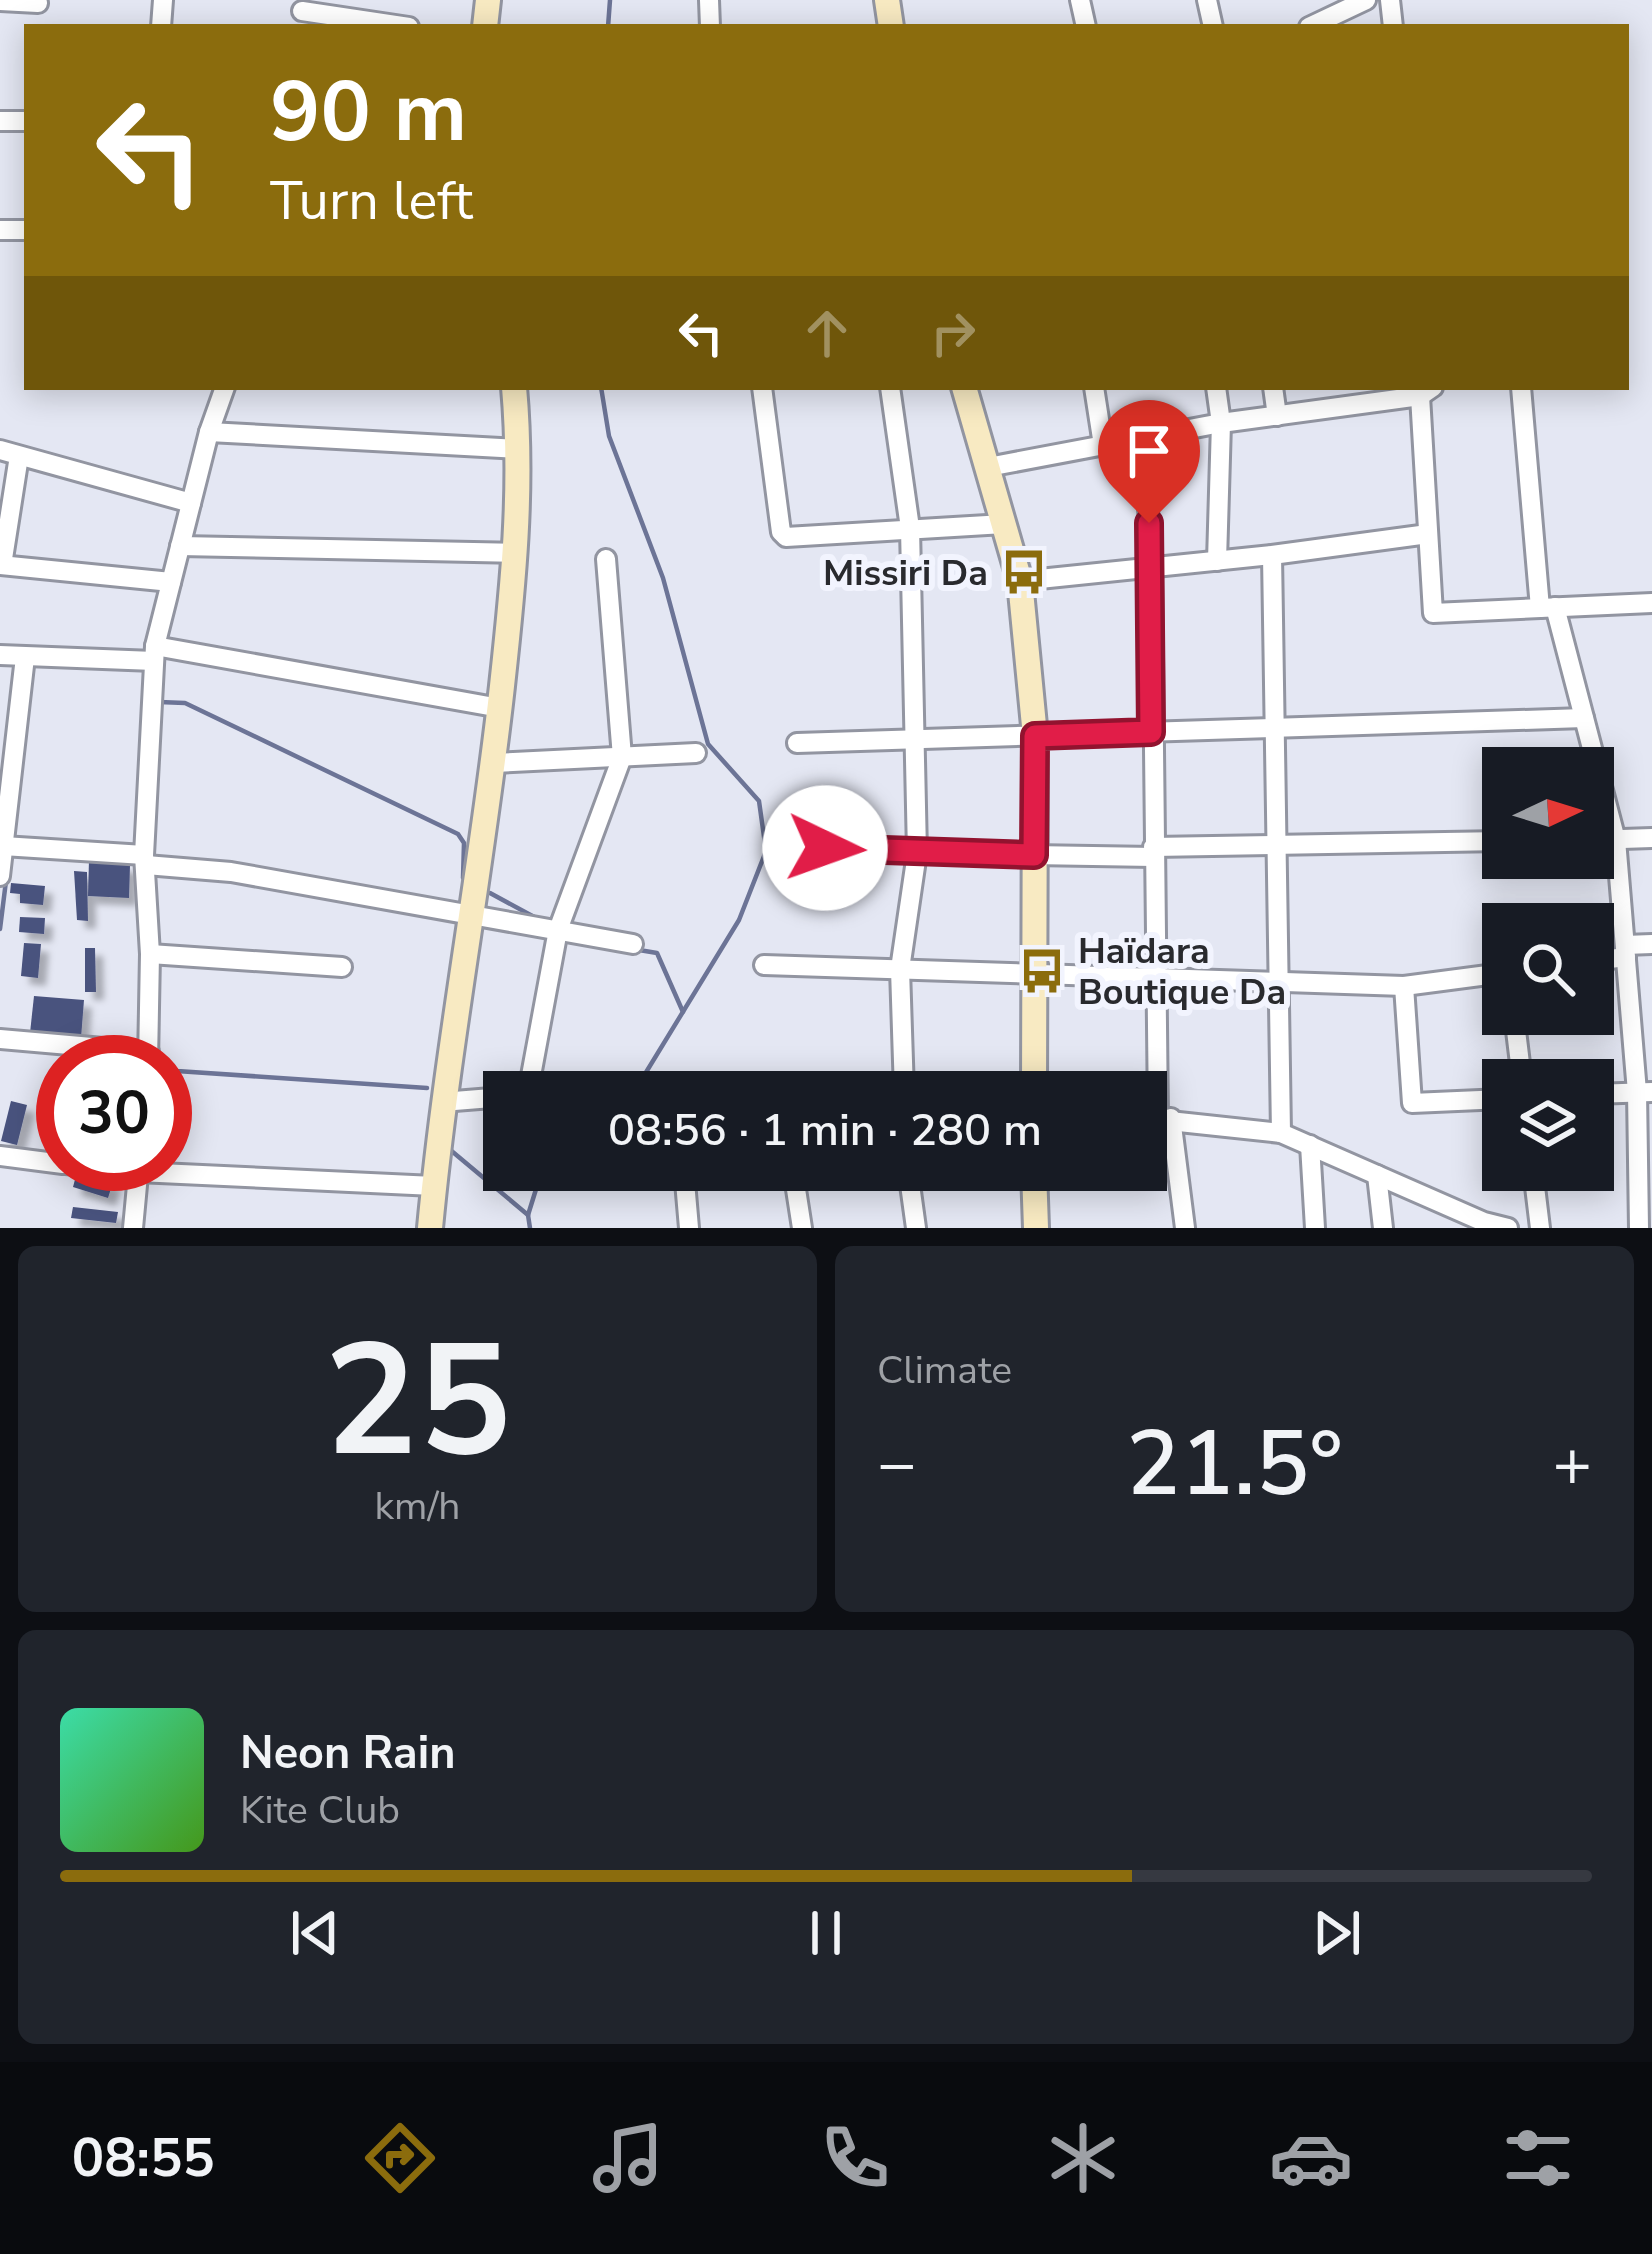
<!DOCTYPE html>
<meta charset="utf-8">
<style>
body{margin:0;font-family:"Nunito Sans",sans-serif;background:#20242c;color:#f1f3f6;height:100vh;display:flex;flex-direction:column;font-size:45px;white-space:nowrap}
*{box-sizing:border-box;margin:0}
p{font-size:39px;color:#9ea1a6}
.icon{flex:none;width:66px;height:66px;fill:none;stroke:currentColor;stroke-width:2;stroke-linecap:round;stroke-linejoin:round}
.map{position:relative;height:1228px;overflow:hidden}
.drawer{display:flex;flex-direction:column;gap:18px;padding:18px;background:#0d0f14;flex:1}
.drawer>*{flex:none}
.hud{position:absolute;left:24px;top:24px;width:1605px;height:366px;border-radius:0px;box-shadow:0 6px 30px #0003;background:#8b6c0d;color:#fff;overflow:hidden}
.needle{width:78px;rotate:86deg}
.fabs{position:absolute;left:1482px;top:747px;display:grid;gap:24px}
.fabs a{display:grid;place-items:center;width:132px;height:132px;border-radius:0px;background:#171b24;box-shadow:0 6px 30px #0003;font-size:60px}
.speed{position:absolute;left:36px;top:1035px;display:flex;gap:24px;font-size:60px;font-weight:700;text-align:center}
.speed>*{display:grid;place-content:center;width:156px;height:156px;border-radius:50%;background:#171b24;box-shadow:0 6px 30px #0003;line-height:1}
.speed .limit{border:18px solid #d22;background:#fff;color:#111}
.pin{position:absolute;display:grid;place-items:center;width:102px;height:102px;color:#fff;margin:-123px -51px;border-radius:50% 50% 50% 0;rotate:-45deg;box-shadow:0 0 12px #0007}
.pin .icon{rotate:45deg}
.me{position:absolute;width:132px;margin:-66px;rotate:93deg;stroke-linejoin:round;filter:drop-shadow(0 0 9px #0008)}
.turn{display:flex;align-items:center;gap:42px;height:252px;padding:0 48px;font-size:54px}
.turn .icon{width:156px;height:156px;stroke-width:2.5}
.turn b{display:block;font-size:84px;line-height:102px}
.lanes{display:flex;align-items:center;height:114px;padding:0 48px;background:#0003;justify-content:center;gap:60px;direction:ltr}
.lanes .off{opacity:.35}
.big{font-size:90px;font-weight:600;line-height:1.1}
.drawer .tile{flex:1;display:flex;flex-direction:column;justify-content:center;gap:18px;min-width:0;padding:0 42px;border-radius:18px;background:#20242c}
.drawer .dial{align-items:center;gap:0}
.dial b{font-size:156px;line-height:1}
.song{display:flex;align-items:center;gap:36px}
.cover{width:144px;height:144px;border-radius:18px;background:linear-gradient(135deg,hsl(160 70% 55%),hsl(100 70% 35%))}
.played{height:12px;border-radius:6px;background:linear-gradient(90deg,#8b6c0d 70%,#363941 70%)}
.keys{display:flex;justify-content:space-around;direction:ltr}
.heat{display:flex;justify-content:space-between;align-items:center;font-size:66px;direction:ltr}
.drawer .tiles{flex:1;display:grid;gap:18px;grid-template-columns:1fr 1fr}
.tile:last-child{grid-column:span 2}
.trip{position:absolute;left:483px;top:1071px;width:684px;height:120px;border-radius:0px;background:#171b24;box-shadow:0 6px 30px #0003;font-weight:600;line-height:120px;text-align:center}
.menu{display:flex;height:192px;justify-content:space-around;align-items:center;background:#090b0e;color:#9ea1a6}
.menu .icon{width:84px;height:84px}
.menu .current{color:#8b6c0d}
.menu b{font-size:54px;color:#f1f3f6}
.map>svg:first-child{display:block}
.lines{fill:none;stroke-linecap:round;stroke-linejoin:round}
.stream{stroke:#6c7496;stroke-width:4.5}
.building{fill:#49527e;filter:url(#shadow)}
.street-casing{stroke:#9295a1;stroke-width:24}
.secondary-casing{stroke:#9295a1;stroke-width:30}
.street{stroke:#fff;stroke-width:18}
.secondary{stroke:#f8eac2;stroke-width:24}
.route-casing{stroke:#92132f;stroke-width:30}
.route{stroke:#e11d48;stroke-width:21}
.labels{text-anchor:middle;stroke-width:12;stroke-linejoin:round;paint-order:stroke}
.poi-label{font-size:36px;font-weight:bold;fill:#292a2e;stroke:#f2f4fe;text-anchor:end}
</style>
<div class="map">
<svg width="1652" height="1228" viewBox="0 0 1652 1228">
<defs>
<filter id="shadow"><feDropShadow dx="8" dy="8" stdDeviation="3" flood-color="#0004"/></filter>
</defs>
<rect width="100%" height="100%" fill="#e4e7f3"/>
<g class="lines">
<!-- stream -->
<g class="stream">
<path d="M608 27 610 0"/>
<path d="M601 387 609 436 663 578 708 744 759 801 766 851 739 920 634 1092"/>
<path d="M159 702 185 703 458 834 464 843 463 878"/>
<path d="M490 893 538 919"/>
<path d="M0 929 6 881"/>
<path d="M639 950 657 953 683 1012"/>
<path d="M157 1049V1056L177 1071 427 1088"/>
<path d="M448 1148 528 1215"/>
<path d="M530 1228 528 1215 542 1170"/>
</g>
</g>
<!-- building -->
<g class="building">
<path d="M89 860 130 865 129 898 88 896Z"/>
<path d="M74 871 87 872 88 921 77 920Z"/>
<path d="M11 883 45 886 43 905 20 903V894L10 893Z"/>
<path d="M20 917 45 918 44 934 19 932Z"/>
<path d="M24 943 41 944 38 978 21 976Z"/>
<path d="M85 948H95L96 992H85Z"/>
<path d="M34 996 84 1000 81 1038 30 1033Z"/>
<path d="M11 1101 27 1105 17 1145 1 1141Z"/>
<path d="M77 1172 113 1182 108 1198 73 1187Z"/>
<path d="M73 1207 118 1212 116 1223 71 1218Z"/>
</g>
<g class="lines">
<!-- street casing -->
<g class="street-casing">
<g id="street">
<path d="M709 0 710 27"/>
<path d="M1080 0 1086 27"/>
<path d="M1207 0 1213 27"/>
<path d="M1390 0 1393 27"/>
<path d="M0 1 38 3"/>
<path d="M302 11 409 27"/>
<path d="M161 27 163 0"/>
<path d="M1309 27 1366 0"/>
<path d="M0 121H27"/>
<path d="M0 230H27"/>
<path d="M762 387 781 532 786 537 1004 524"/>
<path d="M890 387 910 528 917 853 900 969 904 1092"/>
<path d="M1094 387 1103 445"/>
<path d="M1216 387 1221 423 1217 561"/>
<path d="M1273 387 1277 416"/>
<path d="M1521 387 1540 608"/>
<path d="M1420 396 1433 613 1652 603"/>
<path d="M209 432 520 449"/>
<path d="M1143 438 1152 565 1158 1118"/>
<path d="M0 450 191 503"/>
<path d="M988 467 1221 423 1420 396 1433 387"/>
<path d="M180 546 517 553"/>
<path d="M1272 555 1281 1133"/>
<path d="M0 565 171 582"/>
<path d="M2 565 19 456"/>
<path d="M1020 581 1272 555 1428 534"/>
<path d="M1555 607 1616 840 1637 1092 1639 1228"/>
<path d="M155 646 500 708"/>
<path d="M0 655 154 661"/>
<path d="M797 743 1584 718"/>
<path d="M494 763 696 753"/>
<path d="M1593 840 1652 838"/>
<path d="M3 846 144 855"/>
<path d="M780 846 917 853 1154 857"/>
<path d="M1153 847 1503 841"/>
<path d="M146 865 231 872 633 944"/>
<path d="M0 876 25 657"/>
<path d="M1625 945 1652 944"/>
<path d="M150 954 342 967"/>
<path d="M1593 961 1626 957"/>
<path d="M764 965 1404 986 1503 973"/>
<path d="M1404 986 1412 1103 1503 1099"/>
<path d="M1514 1014 1522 1080"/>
<path d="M0 1039 149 1052"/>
<path d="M148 1062 150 954 144 855 155 646 209 432 225 387"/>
<path d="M528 1092 558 930 622 757 606 559"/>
<path d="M1593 1094 1652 1092"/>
<path d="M442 1102 504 1097"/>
<path d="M1171 1118 1185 1228"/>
<path d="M1151 1119 1281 1133 1484 1222 1508 1228"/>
<path d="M1310 1145 1315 1228"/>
<path d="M0 1156 63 1164"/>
<path d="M66 1164 138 1172 434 1186"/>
<path d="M684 1170 689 1228"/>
<path d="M793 1170 802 1228"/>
<path d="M908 1170 916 1228"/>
<path d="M1533 1170 1540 1228"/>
<path d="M1377 1175 1383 1228"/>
<path d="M133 1228 139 1164"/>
</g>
</g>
<!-- secondary casing -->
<g class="secondary-casing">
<g id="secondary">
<path d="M887 0 891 27"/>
<path d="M485 27 488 0"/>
<path d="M964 387 1020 581 1035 736 1034 1092"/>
<path d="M1034 1170 1036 1228"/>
<path d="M430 1228C447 1047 482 868 502 686 513 586 523 488 514 387"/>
</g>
</g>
<!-- street -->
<use href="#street" class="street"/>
<!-- secondary -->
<use href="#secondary" class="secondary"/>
</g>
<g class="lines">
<!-- route casing -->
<g class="route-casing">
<path id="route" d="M825 848 1034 855 1035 736 1151 732 1149 523"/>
</g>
<!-- route -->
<use href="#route" class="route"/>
</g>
<!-- icons -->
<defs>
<g id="bus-bare" transform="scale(3.6)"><path d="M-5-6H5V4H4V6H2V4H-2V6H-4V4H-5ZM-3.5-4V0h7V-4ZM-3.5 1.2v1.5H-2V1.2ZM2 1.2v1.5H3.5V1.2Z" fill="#8b6c0d" stroke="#f2f4fe" stroke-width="2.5" paint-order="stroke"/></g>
</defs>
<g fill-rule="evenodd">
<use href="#bus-bare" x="1024" y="572"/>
<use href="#bus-bare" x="1042" y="971"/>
</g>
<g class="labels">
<!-- poi labels -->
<g class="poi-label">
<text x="988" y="585">Missiri Da</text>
<text x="1078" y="963" text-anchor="start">Haïdara<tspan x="1078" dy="41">Boutique Da</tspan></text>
</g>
</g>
</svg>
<div class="fabs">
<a><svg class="needle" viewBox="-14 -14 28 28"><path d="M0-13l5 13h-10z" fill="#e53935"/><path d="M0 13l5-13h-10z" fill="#9ea1a6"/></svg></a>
<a><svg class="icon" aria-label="search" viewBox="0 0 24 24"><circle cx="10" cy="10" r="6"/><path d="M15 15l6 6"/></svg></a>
<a><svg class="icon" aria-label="layers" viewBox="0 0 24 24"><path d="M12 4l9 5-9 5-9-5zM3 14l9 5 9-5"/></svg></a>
</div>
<div class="speed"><div class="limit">30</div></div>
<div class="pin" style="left:1149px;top:523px;background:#d93025"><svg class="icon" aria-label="arrive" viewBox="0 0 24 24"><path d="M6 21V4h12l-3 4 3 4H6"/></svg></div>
<svg class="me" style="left:825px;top:848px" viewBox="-20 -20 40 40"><circle r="19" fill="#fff"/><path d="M0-13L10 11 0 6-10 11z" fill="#e11d48"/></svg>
<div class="trip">08:56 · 1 min · 280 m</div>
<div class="hud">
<div class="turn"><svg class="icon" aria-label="left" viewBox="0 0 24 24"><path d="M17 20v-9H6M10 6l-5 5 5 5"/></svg><div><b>90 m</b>Turn left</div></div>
<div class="lanes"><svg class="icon" aria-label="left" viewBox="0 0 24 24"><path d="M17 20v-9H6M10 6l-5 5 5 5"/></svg><svg class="icon off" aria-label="ahead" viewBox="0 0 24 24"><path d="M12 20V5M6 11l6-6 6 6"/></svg><svg class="icon off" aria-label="right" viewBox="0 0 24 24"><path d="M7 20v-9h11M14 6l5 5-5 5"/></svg></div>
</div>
</div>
<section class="drawer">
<div class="tiles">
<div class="tile dial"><b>25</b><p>km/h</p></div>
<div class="tile"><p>Climate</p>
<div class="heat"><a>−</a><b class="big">21.5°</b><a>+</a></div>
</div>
<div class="tile">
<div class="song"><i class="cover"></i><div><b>Neon Rain</b><p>Kite Club</p></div></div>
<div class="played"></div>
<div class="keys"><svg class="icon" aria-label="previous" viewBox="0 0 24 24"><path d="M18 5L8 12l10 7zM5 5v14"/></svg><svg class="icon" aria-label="pause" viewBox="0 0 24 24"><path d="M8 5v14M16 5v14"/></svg><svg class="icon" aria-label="next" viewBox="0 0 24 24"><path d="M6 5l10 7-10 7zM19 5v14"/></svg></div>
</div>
</div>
</section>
<nav class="menu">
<b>08:55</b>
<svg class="icon current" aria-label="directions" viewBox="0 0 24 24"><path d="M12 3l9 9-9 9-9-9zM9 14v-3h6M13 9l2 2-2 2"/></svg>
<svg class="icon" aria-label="music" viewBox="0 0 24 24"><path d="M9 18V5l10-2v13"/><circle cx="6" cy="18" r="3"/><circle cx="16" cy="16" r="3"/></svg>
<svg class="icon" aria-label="phone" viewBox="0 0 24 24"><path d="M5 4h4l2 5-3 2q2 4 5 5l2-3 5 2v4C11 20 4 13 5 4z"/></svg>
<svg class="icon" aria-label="climate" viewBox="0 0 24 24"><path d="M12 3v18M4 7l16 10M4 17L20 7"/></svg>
<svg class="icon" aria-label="car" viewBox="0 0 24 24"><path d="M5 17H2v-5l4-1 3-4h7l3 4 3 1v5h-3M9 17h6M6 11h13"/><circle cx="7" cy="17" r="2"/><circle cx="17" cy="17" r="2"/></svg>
<svg class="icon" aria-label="filters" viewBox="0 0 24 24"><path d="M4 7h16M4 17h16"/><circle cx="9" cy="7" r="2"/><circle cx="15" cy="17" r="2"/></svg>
</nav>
